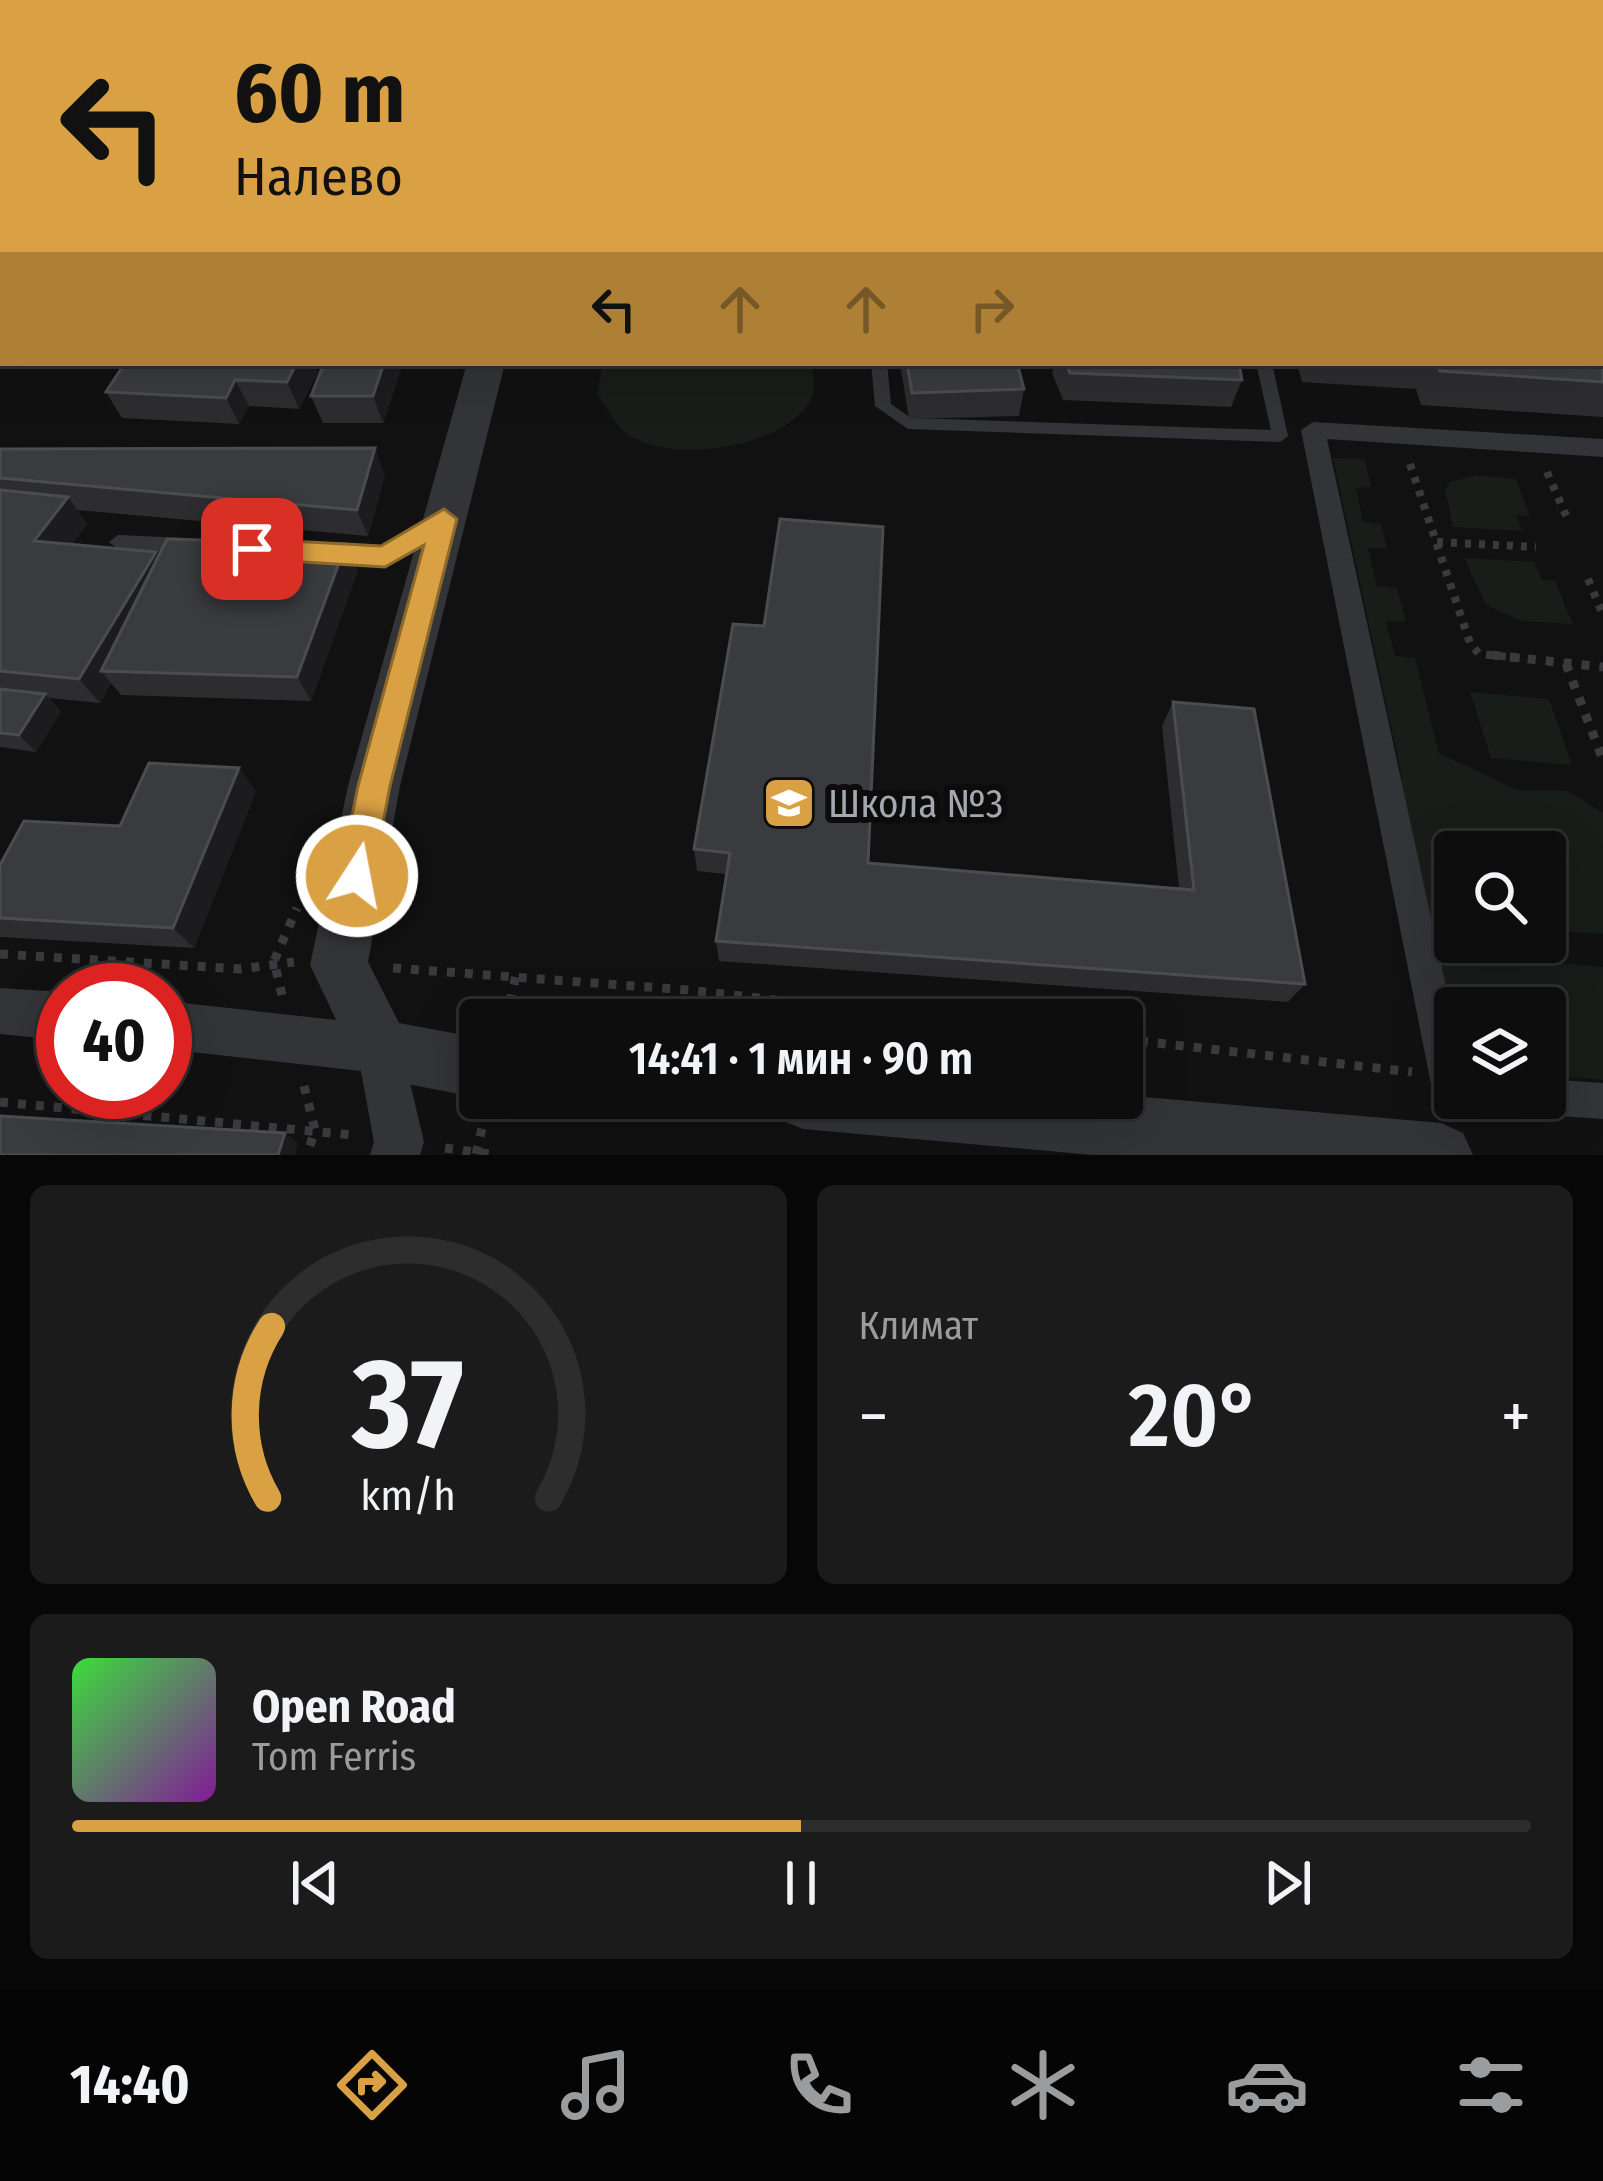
<!DOCTYPE html>
<html lang="ru">
<meta charset="utf-8">
<style>
body{margin:0;font-family:"Fira Sans Condensed",sans-serif;background:#1b1b1c;color:#f1f3f6;height:100vh;display:flex;flex-direction:column;font-size:45px;white-space:nowrap}
*{box-sizing:border-box;margin:0}
p{font-size:39px;color:#9a9c9e}
.icon{flex:none;width:66px;height:66px;fill:none;stroke:currentColor;stroke-width:2;stroke-linecap:round;stroke-linejoin:round}
.map{position:relative;height:1155px;overflow:hidden}
.sheet{display:flex;flex-direction:column;gap:30px;padding:30px;background:#070708;flex:1}
.sheet>*{flex:none}
.top-card{position:absolute;left:0px;top:0px;width:1605px;height:366px;box-shadow:0 12px 48px #0002,0 0 0 3px #2d2d2e;background:#d9a143;color:#111;overflow:hidden}
.fabs{position:absolute;left:1434px;top:831px;display:grid;gap:24px}
.fabs a{display:grid;place-items:center;width:132px;height:132px;border-radius:12px;background:#0d0d0e;box-shadow:0 12px 48px #0002,0 0 0 3px #2d2d2e;font-size:60px}
.speed{position:absolute;left:36px;top:963px;display:flex;gap:24px;font-size:60px;font-weight:700;text-align:center}
.speed>*{display:grid;place-content:center;width:156px;height:156px;border-radius:50%;background:#0d0d0e;box-shadow:0 12px 48px #0002,0 0 0 3px #2d2d2e;line-height:1}
.speed .limit{border:18px solid #d22;background:#fff;color:#111}
.pin{position:absolute;display:grid;place-items:center;width:102px;height:102px;color:#fff;margin:-51px;border-radius:24px;box-shadow:0 6px 18px #0006}
.me{position:absolute;width:132px;margin:-66px;rotate:11deg;stroke-linejoin:round;filter:drop-shadow(0 0 9px #0008)}
.turn{display:flex;align-items:center;gap:42px;height:252px;padding:0 36px;font-size:54px}
.turn .icon{width:156px;height:156px;stroke-width:2.5}
.turn b{display:block;font-size:84px;line-height:102px}
.lanes{display:flex;align-items:center;height:114px;padding:0 36px;background:#0003;justify-content:center;gap:60px;direction:ltr}
.lanes .off{opacity:.35}
.big{font-size:90px;font-weight:600;line-height:1.1}
.sheet .tile{flex:1;display:flex;flex-direction:column;justify-content:center;gap:18px;min-width:0;padding:0 42px;border-radius:18px;background:#1b1b1c}
.sheet .dial{align-items:center;gap:0}
.dial svg{height:312px;overflow:visible;fill:none;stroke:#2d2d2e;stroke-width:7;stroke-linecap:round;text-anchor:middle}
.dial text{fill:#f1f3f6;stroke:none}
.song{display:flex;align-items:center;gap:36px}
.cover{width:144px;height:144px;border-radius:18px;background:linear-gradient(135deg,hsl(120 70% 55%),hsl(290 70% 35%))}
.played{height:12px;border-radius:6px;background:linear-gradient(90deg,#d9a143 50%,#2d2d2e 50%)}
.keys{display:flex;justify-content:space-around;direction:ltr}
.heat{display:flex;justify-content:space-between;align-items:center;font-size:66px;direction:ltr}
.sheet .tiles{flex:1;display:grid;gap:30px;grid-template-columns:1fr 1fr}
.tile:last-child{grid-column:span 2}
.trip{position:absolute;left:459px;top:999px;width:684px;height:120px;border-radius:12px;background:#0d0d0e;box-shadow:0 12px 48px #0002,0 0 0 3px #2d2d2e;font-weight:600;line-height:120px;text-align:center}
.tabs{display:flex;height:192px;justify-content:space-around;align-items:center;background:#050506;color:#9a9c9e}
.tabs .icon{width:84px;height:84px}
.tabs .current{color:#d9a143}
.tabs b{font-size:54px;color:#f1f3f6}
.map>svg:first-child{display:block}
.green{fill:#181d19}
.lines{fill:none;stroke-linecap:round;stroke-linejoin:round}
.path-far2{stroke:#393a3e;stroke-width:4.5;stroke-dasharray:4.5 6;stroke-linecap:butt}
.path-far1{stroke:#393a3e;stroke-width:8;stroke-dasharray:6 8;stroke-linecap:butt}
.path{stroke:#393a3e;stroke-width:9;stroke-dasharray:8 10;stroke-linecap:butt}
.service{fill:#333437;fill-rule:evenodd}
.pedestrian{fill:#333437;fill-rule:evenodd}
.minor{fill:#333437;fill-rule:evenodd}
.tertiary{fill:#333437;fill-rule:evenodd}
.wall{fill:#2d2d30}
.shaded-wall{fill:#1c1c1e}
.building{fill:#3a3b3e;stroke:#4a4c50;stroke-width:3}
.route{fill:#d9a143;stroke:#8d692c;stroke-width:3}
.labels{text-anchor:middle;stroke-width:12;stroke-linejoin:round;paint-order:stroke}
.poi-label{font-size:39px;fill:#a4a9b1;stroke:#0c0c0d;text-anchor:start}
</style>
<div class="map">
<svg width="1603" height="1155" viewBox="0 0 1603 1155">
<rect width="100%" height="100%" fill="#111112"/>
<!-- green -->
<g class="green">
<path d="M603 363H812C813 375 816 389 811 399 786 449 666 466 625 432 614 423 606 406 597 394Z"/>
<path d="M1333 458 1365 459 1371 487 1356 488 1363 522 1381 524 1387 548H1368L1377 586 1397 588 1406 622 1386 621 1395 656 1415 658 1439 753 1517 790 1568 791 1603 813V934L1545 930V852H1455V924L1422 922 1396 801 1402 777Z"/>
<path d="M1476 475 1516 479 1530 516 1516 515 1523 531 1453 527 1445 489 1451 482Z"/>
<path d="M1464 558 1534 562 1542 580 1555 581 1573 624 1521 621 1486 605Z"/>
<path d="M1470 692 1549 699 1572 765 1491 758Z"/>
<path d="M1432 953 1603 967V1080L1545 1075V1008H1455V1040Z"/>
</g>
<g class="lines">
<!-- path-far2 -->
<g class="path-far2">
<path d="M374 0 383 3"/>
<path d="M413 3 421 0"/>
</g>
<!-- path-far1 -->
<g class="path-far1">
<path d="M1410 464 1470 643 1479 654 1520 658"/>
<path d="M1547 472 1568 520"/>
<path d="M1437 542 1536 547"/>
<path d="M1588 579 1603 615"/>
</g>
<!-- path -->
<g class="path">
<path d="M1492 655 1603 667"/>
<path d="M1566 664 1603 760"/>
<path d="M0 954 240 969 294 962"/>
<path d="M393 968 688 990 953 1020"/>
<path d="M282 995 274 961 297 908"/>
<path d="M506 1020 516 975"/>
<path d="M1122 1039 1412 1072"/>
<path d="M304 1086 315 1130 307 1155"/>
<path d="M0 1102 353 1135"/>
<path d="M445 1148 497 1155"/>
<path d="M476 1154 485 1115"/>
</g>
<!-- service -->
<g class="service">
<path d="M757 0H770L768 3H755Z"/>
<path d="M1007 0H1019L1017 3H1005Z"/>
<path d="M871 363H887L891 404 911 418 1271 430 1256 363H1272L1288 436 1280 442 908 429 875 406Z"/>
<path d="M440 515 446 516 449 521 446 526 385 563 328 560 319 553 328 546 382 549Z"/>
<path d="M118 535 186 538 195 545 186 552 118 549 109 542Z"/>
</g>
<!-- pedestrian -->
<g class="pedestrian">
<path d="M1313 422 1603 439V457L1327 439 1455 1028V1098H1470L1455 1108 1437 1102 1432 1089 1301 430Z"/>
<path d="M1545 1079 1603 1083V1119L1545 1115 1532 1110 1527 1098H1545Z"/>
</g>
<!-- minor -->
<g class="minor">
<path d="M244 0H267L242 3Z"/>
<path d="M0 988 63 992V1040L0 1034Z"/>
<path d="M165 1001 381 1025 398 1032 424 1142 420 1155H370L374 1142 361 1071 165 1049Z"/>
</g>
<!-- tertiary -->
<g class="tertiary">
<path d="M535 0H561L563 3H537Z"/>
<rect x="1602" y="94" width="1" height="18"/>
<path d="M467 363H505L400 786 368 962 399 1023 480 1038V1098L381 1079 360 1070 310 965 348 786Z"/>
<path d="M1122 1095 1441 1123 1463 1133 1473 1155H1093L803 1129 781 1120 772 1098Z"/>
</g>
</g>
<!-- wall -->
<g class="wall">
<path d="M10 0H194L196 3H11Z"/>
<path d="M1123 0H1180L1187 3H1123Z"/>
<path d="M1193 0H1368L1371 3H1195Z"/>
<path d="M3 97V133L0 132V99Z"/>
<path d="M1603 335V417L1421 405 1416 389 1302 382 1297 363H1602Z"/>
<path d="M403 363 383 423H323L311 396Z"/>
<path d="M900 363H1017L1024 389 1019 416 909 419Z"/>
<path d="M1055 363H1239L1242 380 1231 407 1063 400 1052 373Z"/>
<path d="M318 372 299 409 249 406 239 424 122 418 106 392Z"/>
<path d="M0 449 385 475 368 536 77 510 87 524 71 545 156 552 159 556 358 570 311 701 121 695 111 683 100 703 49 698 61 711 36 752 0 747Z"/>
<path d="M764 626 868 863 1179 888 1162 726 1173 702 1305 984 1288 1002 719 961 716 941 726 874 697 871 694 849Z"/>
<path d="M256 791 194 948 0 937V865L120 826Z"/>
</g>
<!-- shaded-wall -->
<g class="shaded-wall">
<path d="M145 0H172L169 3H142Z"/>
<path d="M0 14 3 20V53L0 56Z"/>
<path d="M0 67 3 72V86L0 88Z"/>
<path d="M3 301V345L0 341V304Z"/>
<path d="M297 363H314L318 372 299 409 287 382Z"/>
<path d="M384 363H403L383 423 373 396Z"/>
<path d="M235 380 249 406 239 424 226 398Z"/>
<path d="M375 448 385 475 368 536 357 510Z"/>
<path d="M68 497 87 524 55 567 34 541Z"/>
<path d="M346 544 358 570 311 701 297 677Z"/>
<path d="M156 552 173 578 101 671 111 683 100 703 79 679Z"/>
<path d="M45 694 61 711 36 752 19 735Z"/>
<path d="M239 768 256 791 194 948 173 928Z"/>
<path d="M285 1133 298 1143 295 1155H278Z"/>
</g>
<!-- building -->
<g class="building">
<path d="M104 0H145L142 3Z"/>
<path d="M166 0H192L189 3H163Z"/>
<path d="M1138 0H1180L1187 3H1145Z"/>
<path d="M1214 0H1368L1371 3H1215Z"/>
<path d="M3 97V117L0 116V99Z"/>
<path d="M0 229H3V301L0 304Z"/>
<path d="M1602 335 1603 382 1440 371 1437 363H1602Z"/>
<path d="M125 363H297L287 382 235 380 226 398 106 392Z"/>
<path d="M324 363H384L373 396H311Z"/>
<path d="M907 363H1017L1024 389 912 393Z"/>
<path d="M1066 363H1239L1242 380 1070 373Z"/>
<path d="M375 448 357 510 0 478V449Z"/>
<path d="M0 490 68 497 34 541 156 552 79 679 0 671Z"/>
<path d="M780 519 883 527 868 863 1194 890 1173 702 1254 709 1305 984 716 941 730 853 694 849 733 624 764 626Z"/>
<path d="M167 539 346 544 297 677 101 671Z"/>
<path d="M0 689 45 694 19 735 0 733Z"/>
<path d="M149 763 239 768 173 928 0 918V865L24 821 120 826Z"/>
<path d="M0 1116 285 1133 278 1155H0Z"/>
</g>
<!-- route -->
<path class="route" d="M444 509 457 519 390 786 373 876 368 887 357 891 345 887 340 876 358 786 424 545 385 567 252 559 238 549 252 539 381 546Z"/>
<!-- icons -->
<defs>
<g id="school-square" transform="scale(2.7)"><rect x="-9" y="-9" width="18" height="18" rx="4" fill="#d9a143" stroke="#0c0c0d"/><path d="M0-5L7-2L0 1L-7-2ZM-4 1L0 2.5L4 1V4Q0 6-4 4Z" fill="#fff"/></g>
</defs>
<g fill-rule="evenodd">
<use href="#school-square" x="789" y="803"/>
</g>
<g class="labels">
<!-- poi labels -->
<g class="poi-label">
<text x="828" y="817">Школа №3</text>
</g>
</g>
</svg>
<div class="fabs">
<a><svg class="icon" aria-label="search" viewBox="0 0 24 24"><circle cx="10" cy="10" r="6"/><path d="M15 15l6 6"/></svg></a>
<a><svg class="icon" aria-label="layers" viewBox="0 0 24 24"><path d="M12 4l9 5-9 5-9-5zM3 14l9 5 9-5"/></svg></a>
</div>
<div class="speed"><div class="limit">40</div></div>
<div class="pin" style="left:252px;top:549px;background:#d93025"><svg class="icon" aria-label="arrive" viewBox="0 0 24 24"><path d="M6 21V4h12l-3 4 3 4H6"/></svg></div>
<svg class="me" style="left:357px;top:876px" viewBox="-20 -20 40 40"><circle r="17" fill="#d9a143" stroke="#fff" stroke-width="3"/><path d="M0-11L8 9 0 5-8 9z" fill="#fff"/></svg>
<div class="trip">14:41 · 1 мин · 90 m</div>
<div class="top-card">
<div class="turn"><svg class="icon" aria-label="left" viewBox="0 0 24 24"><path d="M17 20v-9H6M10 6l-5 5 5 5"/></svg><div><b>60 m</b>Налево</div></div>
<div class="lanes"><svg class="icon" aria-label="left" viewBox="0 0 24 24"><path d="M17 20v-9H6M10 6l-5 5 5 5"/></svg><svg class="icon off" aria-label="ahead" viewBox="0 0 24 24"><path d="M12 20V5M6 11l6-6 6 6"/></svg><svg class="icon off" aria-label="ahead" viewBox="0 0 24 24"><path d="M12 20V5M6 11l6-6 6 6"/></svg><svg class="icon off" aria-label="right" viewBox="0 0 24 24"><path d="M7 20v-9h11M14 6l5 5-5 5"/></svg></div>
</div>
</div>
<section class="sheet">
<div class="tiles">
<div class="tile dial"><svg viewBox="0 0 100 80">
<path d="M14 69A42 42 0 1 1 86 69"/>
<path d="M14 69A42 42 0 0 1 15 25" stroke="#d9a143"/>
<text x="50" y="56" font-size="32" font-weight="700">37</text>
<text x="50" y="72" font-size="11">km/h</text>
</svg></div>
<div class="tile"><p>Климат</p>
<div class="heat"><a>−</a><b class="big">20°</b><a>+</a></div>
</div>
<div class="tile">
<div class="song"><i class="cover"></i><div><b>Open Road</b><p>Tom Ferris</p></div></div>
<div class="played"></div>
<div class="keys"><svg class="icon" aria-label="previous" viewBox="0 0 24 24"><path d="M18 5L8 12l10 7zM5 5v14"/></svg><svg class="icon" aria-label="pause" viewBox="0 0 24 24"><path d="M8 5v14M16 5v14"/></svg><svg class="icon" aria-label="next" viewBox="0 0 24 24"><path d="M6 5l10 7-10 7zM19 5v14"/></svg></div>
</div>
</div>
</section>
<nav class="tabs">
<b>14:40</b>
<svg class="icon current" aria-label="directions" viewBox="0 0 24 24"><path d="M12 3l9 9-9 9-9-9zM9 14v-3h6M13 9l2 2-2 2"/></svg>
<svg class="icon" aria-label="music" viewBox="0 0 24 24"><path d="M9 18V5l10-2v13"/><circle cx="6" cy="18" r="3"/><circle cx="16" cy="16" r="3"/></svg>
<svg class="icon" aria-label="phone" viewBox="0 0 24 24"><path d="M5 4h4l2 5-3 2q2 4 5 5l2-3 5 2v4C11 20 4 13 5 4z"/></svg>
<svg class="icon" aria-label="climate" viewBox="0 0 24 24"><path d="M12 3v18M4 7l16 10M4 17L20 7"/></svg>
<svg class="icon" aria-label="car" viewBox="0 0 24 24"><path d="M5 17H2v-5l4-1 3-4h7l3 4 3 1v5h-3M9 17h6M6 11h13"/><circle cx="7" cy="17" r="2"/><circle cx="17" cy="17" r="2"/></svg>
<svg class="icon" aria-label="filters" viewBox="0 0 24 24"><path d="M4 7h16M4 17h16"/><circle cx="9" cy="7" r="2"/><circle cx="15" cy="17" r="2"/></svg>
</nav>
